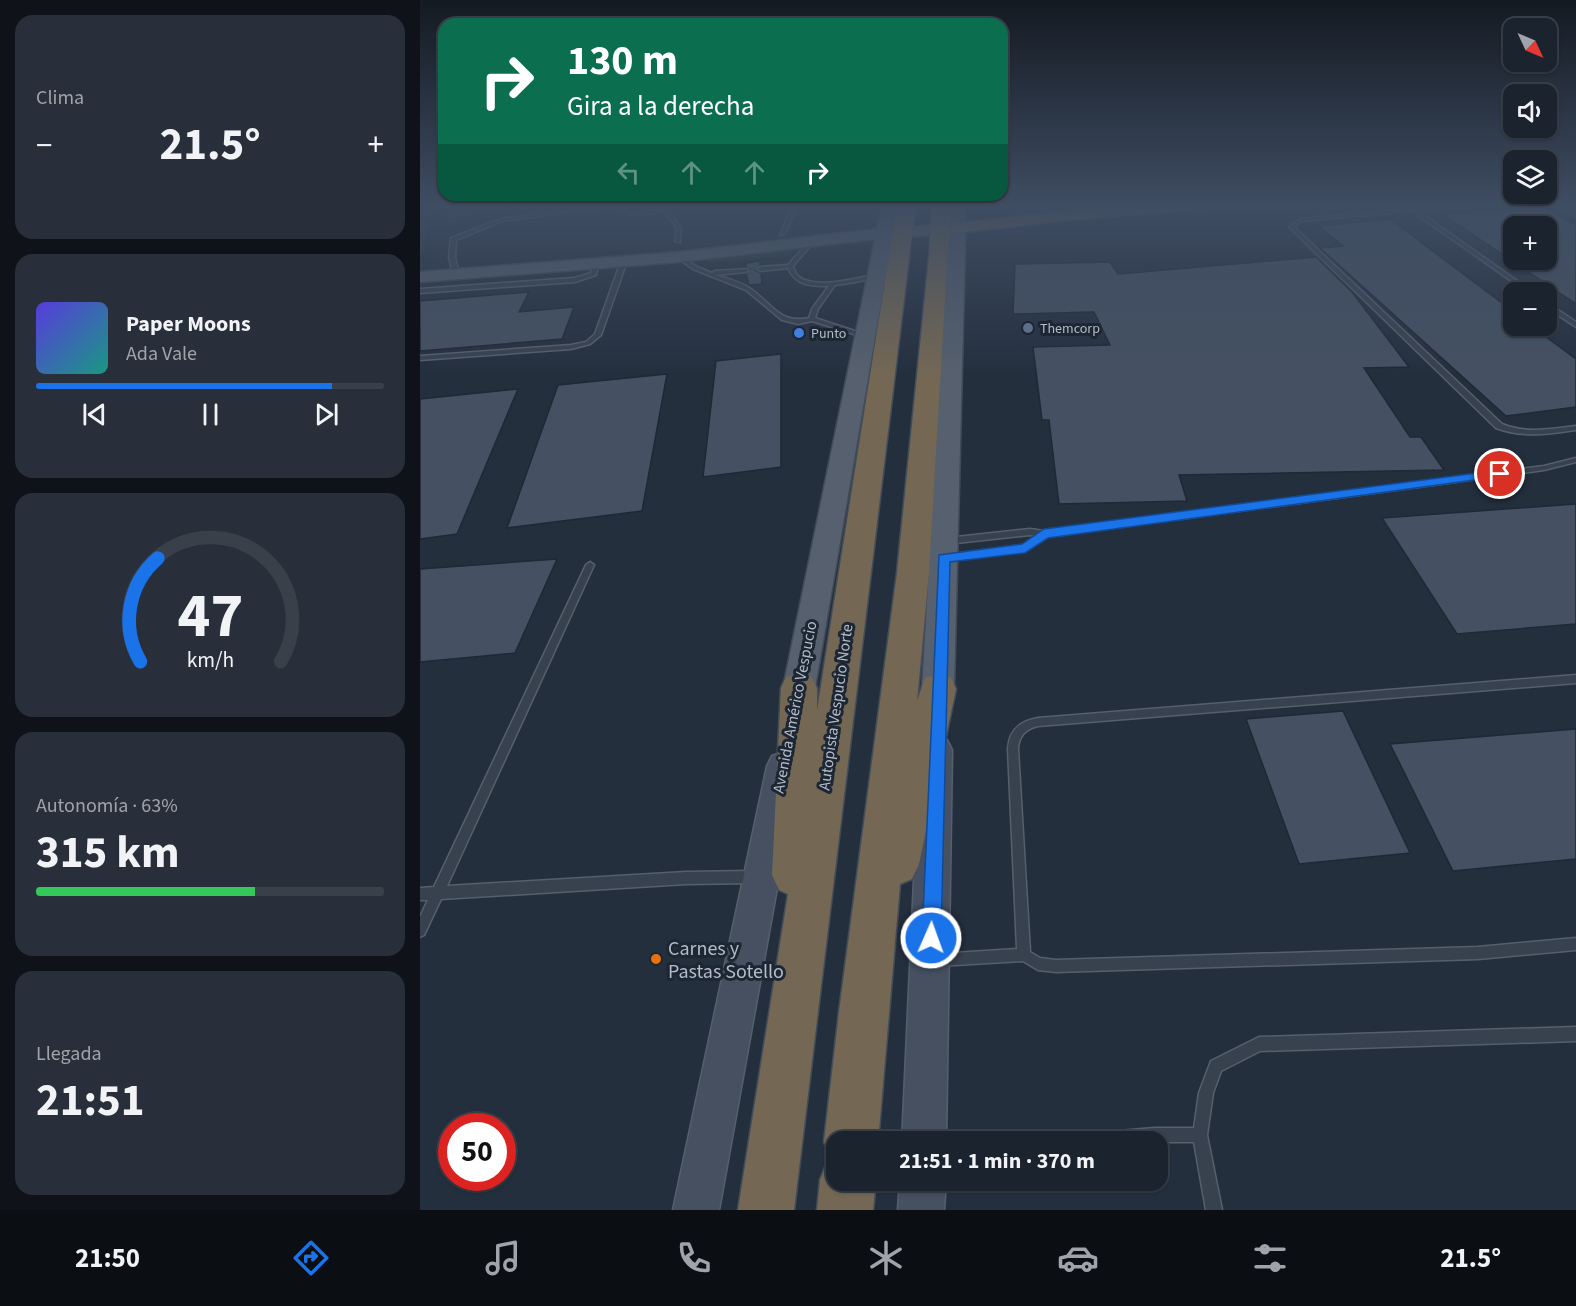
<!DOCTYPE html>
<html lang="es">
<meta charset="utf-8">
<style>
body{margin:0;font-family:"Source Sans 3",sans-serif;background:#282f3a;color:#f1f3f6;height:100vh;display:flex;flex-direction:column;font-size:22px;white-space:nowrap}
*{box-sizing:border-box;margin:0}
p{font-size:20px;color:#a0a4aa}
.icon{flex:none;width:33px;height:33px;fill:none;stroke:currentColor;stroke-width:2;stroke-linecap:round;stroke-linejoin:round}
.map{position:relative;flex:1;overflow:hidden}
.side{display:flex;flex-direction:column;gap:15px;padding:15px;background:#0f1319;width:420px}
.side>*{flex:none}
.guide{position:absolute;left:18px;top:18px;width:570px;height:183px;border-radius:18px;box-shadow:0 2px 4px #0004,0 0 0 2px #39404a;background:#0b6e4f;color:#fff;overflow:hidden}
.needle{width:39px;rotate:134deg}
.controls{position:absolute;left:1083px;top:18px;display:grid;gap:12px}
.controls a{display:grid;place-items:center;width:54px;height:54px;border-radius:12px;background:#1b232e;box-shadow:0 2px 4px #0004,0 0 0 2px #39404a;font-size:30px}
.speed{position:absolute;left:18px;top:1113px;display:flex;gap:12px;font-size:30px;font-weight:700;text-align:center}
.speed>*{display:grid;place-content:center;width:78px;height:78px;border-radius:50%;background:#1b232e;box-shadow:0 2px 4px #0004,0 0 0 2px #39404a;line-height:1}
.speed .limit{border:9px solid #d22;background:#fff;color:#111}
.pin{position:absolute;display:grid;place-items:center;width:51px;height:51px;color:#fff;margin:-26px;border:3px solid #fff;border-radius:50%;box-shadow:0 2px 6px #0007}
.me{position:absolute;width:66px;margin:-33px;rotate:2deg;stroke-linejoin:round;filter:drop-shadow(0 0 4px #0008)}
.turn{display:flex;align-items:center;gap:21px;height:126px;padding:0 30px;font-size:27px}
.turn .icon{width:78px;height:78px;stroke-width:2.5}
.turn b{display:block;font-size:42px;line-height:51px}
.lanes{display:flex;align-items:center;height:57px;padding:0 30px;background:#0003;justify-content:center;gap:30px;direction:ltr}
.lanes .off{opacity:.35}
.big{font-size:45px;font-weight:700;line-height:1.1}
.side .card{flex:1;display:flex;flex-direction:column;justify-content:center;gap:9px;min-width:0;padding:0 21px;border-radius:18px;background:#282f3a}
.side .dial{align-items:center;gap:0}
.dial svg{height:156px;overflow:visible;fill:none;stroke:#39404a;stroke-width:7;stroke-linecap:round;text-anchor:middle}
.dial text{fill:#f1f3f6;stroke:none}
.song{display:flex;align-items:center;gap:18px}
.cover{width:72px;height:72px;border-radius:9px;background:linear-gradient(135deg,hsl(250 70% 55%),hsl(170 70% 35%))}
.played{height:6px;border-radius:3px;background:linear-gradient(90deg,#1a73e8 85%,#39404a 85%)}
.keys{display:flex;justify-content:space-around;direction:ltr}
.heat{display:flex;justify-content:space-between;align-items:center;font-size:33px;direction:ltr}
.charge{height:9px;border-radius:4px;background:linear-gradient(90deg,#34c759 63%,#39404a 0)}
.trip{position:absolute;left:406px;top:1131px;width:342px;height:60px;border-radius:18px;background:#1b232e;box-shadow:0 2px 4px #0004,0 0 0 2px #39404a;font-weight:700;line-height:60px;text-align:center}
.tabs{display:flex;height:96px;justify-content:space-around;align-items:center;background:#0b0e12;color:#a0a4aa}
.tabs .icon{width:42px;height:42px}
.tabs .selected{color:#1a73e8}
.tabs b{font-size:27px;color:#f1f3f6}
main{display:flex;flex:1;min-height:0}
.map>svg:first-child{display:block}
.green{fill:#263c3f}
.building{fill:#455162;stroke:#1f2835;stroke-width:1.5;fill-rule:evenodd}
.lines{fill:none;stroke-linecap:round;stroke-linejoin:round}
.service-casing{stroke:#565f6c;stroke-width:3}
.secondary-casing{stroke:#565f6c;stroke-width:3}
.primary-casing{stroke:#414a57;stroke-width:3}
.motorway-casing{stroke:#434c59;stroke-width:3}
.service{fill:#38414e;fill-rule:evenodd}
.secondary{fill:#465061;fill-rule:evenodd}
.primary{fill:#56606e;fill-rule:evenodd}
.motorway{fill:#746855;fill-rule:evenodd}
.motorway-bridge-casing{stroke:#434c59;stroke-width:21;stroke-linecap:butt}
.motorway-bridge{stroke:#746855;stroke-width:20}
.route{fill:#1a73e8;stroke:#114b97;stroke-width:1.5}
.service-dot{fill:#5c6f8a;stroke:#1d2633;stroke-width:2}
.shop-dot{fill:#3f7fe0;stroke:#1d2633;stroke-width:2}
.food-dot{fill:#e8710a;stroke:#1d2633;stroke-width:2}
.labels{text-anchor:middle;stroke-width:6;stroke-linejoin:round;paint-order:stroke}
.far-poi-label{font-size:14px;fill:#b4bcc9;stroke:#1d2633;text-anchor:start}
.street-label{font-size:16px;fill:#b4bcc9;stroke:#1d2633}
.near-poi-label{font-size:20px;fill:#b4bcc9;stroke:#1d2633;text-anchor:start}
</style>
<main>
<section class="side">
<div class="card"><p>Clima</p>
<div class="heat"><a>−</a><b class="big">21.5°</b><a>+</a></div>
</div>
<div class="card">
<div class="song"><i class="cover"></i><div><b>Paper Moons</b><p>Ada Vale</p></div></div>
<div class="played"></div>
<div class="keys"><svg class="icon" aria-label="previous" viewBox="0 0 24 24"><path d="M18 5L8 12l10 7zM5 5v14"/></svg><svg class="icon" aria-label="pause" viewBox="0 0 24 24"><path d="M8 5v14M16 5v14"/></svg><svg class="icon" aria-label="next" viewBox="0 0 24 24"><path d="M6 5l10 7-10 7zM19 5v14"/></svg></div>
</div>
<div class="card dial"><svg viewBox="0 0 100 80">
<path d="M14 69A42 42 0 1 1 86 69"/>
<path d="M14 69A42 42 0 0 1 23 16" stroke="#1a73e8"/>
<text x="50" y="56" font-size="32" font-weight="700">47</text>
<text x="50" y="72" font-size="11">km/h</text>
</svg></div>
<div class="card"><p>Autonomía · 63%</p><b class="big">315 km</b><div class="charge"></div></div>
<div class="card"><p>Llegada</p><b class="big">21:51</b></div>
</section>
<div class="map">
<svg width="1156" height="1210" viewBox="0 0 1156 1210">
<rect width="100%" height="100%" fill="#242f3e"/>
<!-- green -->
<g class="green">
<path d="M0 204H14L2 254H0Z"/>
<path d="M54 204 51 220 25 224 28 208Z"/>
<path d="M438 204C427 215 398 217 386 205Z"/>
<path d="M378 248 369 256 291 263 279 258Z"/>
</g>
<!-- building -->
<g class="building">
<path d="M1122 206 1156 225V304L1024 215ZM1094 226H1126V260H1094Z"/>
<path d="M970 219 1094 312V326H1111L1156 359V407L1086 416 900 248 923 246 899 226Z"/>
<path d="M896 257 932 292 989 367 944 368 990 437H1001L1024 470 759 475 767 501 639 504 629 420H622L613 347 690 345 674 312 593 314 595 264 690 262 698 274Z"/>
<path d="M340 261V265L335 270 341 273 342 284 329 285 326 274 330 269 326 267V263Z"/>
<path d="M109 292 99 312 154 307 142 339 0 351V301Z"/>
<path d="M361 354V467L283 477 296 361Z"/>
<path d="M247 374 222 511 87 528 138 385Z"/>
<path d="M98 389 37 534 0 539V399Z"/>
<path d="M1156 504V624L1037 634 962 518Z"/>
<path d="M137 559 95 653 0 662V569Z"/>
<path d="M923 711 990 853 879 864 826 719Z"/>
<path d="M1156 729V859L1033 871 970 744Z"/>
</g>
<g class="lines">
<!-- service casing -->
<g class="service-casing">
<g id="service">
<path d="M239 204H244L261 228 260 242 255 241 257 228 245 212 213 215 189 207 82 221 36 240 35 257 39 274 36 276 33 274 29 257 31 238 81 219 189 205 213 213 243 210Z"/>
<path d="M373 204H378L365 234 360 235Z"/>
<path d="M983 204H989L994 208 1038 204H1062L998 211 1113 292H1107L992 211 881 221 874 227 1082 424C1106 434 1130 429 1156 426V430C1128 434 1103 438 1076 428L869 227 880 219 989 209Z"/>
<path d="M1134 204H1140L1156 214V217Z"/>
<path d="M392 238 395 240 373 266C373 267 376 274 377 275 392 291 438 278 457 274L460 276 436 282 415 285 398 309 395 318 447 335V337H443L392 321 378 324 362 320 326 290 273 269 256 257 261 256 277 267 292 273 295 271 328 269V271L326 272 296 275C308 279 322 282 332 290 353 305 360 324 389 318L392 309 409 286C391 286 376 286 368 268L340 271 337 269 340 267 368 265Z"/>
<path d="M204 259 207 261 181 335 170 344 151 349 0 360V356L151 345 166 342 175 334 201 261Z"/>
<path d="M174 262 179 263 176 275 155 282 0 293V289L154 278 171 273Z"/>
<path d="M1126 302 1156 322V327L1126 307Z"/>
<path d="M1156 458V462L1124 470 626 537 605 551 526 561 522 558 526 555 603 545 616 536 610 535 527 544 523 541 527 538 610 529 624 531 1124 466Z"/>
<path d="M170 562 174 565 27 886 266 872 333 871 337 873 339 877 337 881 333 883 266 884 21 899 4 935 0 937V917L8 900H0V888L14 887 166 565Z"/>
<path d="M1156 675V683L618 726C605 729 599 736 598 749L610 952 620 958 636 960 1058 947 1156 938V950L1058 959 636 972 618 970 603 961 518 966 513 965 512 960 513 955 518 954 597 949 588 749C589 730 600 721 618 718Z"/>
<path d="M1156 1027V1041L840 1051 801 1071 793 1093 787 1135 802 1210H786L774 1142H643L645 1137 650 1135 735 1128H774L779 1093 791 1061 839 1037Z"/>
</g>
</g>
<!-- secondary casing -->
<g class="secondary-casing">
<g id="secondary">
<path d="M516 736 527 740 532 750 526 1142H482L500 750 505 740Z"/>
<path d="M363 752 374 756 379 766 299 1210H253L347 766 352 756Z"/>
<path d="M480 1180H526L524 1210H478Z"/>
</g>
</g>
<!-- primary casing -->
<g class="primary-casing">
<path id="primary" d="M462 204H478L474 228 529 224 530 204H546L534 689 530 699 518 703 506 699 502 689 528 234 472 238 395 688 391 698 379 702 367 698 363 688 455 239 259 262 0 282V272L259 252 457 229Z"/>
</g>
<!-- motorway casing -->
<g class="motorway-casing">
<g id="motorway">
<path d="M714 204H792L784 209 637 221 537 233 531 232 528 228 531 224 537 223Z"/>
<path d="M519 241 526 243 528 247 509 573 497 701 505 678 518 674 531 678 536 689 499 864 492 879 480 884 458 1142H417V1180H456L453 1210H397L400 1180 408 1160 411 1159 404 1142 419 1012 477 573 510 247 512 243Z"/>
<path d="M480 243 487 245 490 249 374 1210H318L368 894 359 890 352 875 361 688 366 677 379 673 392 677 397 688V711L470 249 473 245Z"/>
</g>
</g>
<!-- service -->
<use href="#service" class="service"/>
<!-- secondary -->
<use href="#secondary" class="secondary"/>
<!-- primary -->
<use href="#primary" class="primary"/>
<!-- motorway -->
<use href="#motorway" class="motorway"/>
<!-- motorway-bridge casing -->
<g class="motorway-bridge-casing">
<g id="motorway-bridge">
<path d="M519 247 522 207"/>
<path d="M480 249 486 209"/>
</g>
</g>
<!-- motorway-bridge -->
<use href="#motorway-bridge" class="motorway-bridge"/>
</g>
<!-- sky -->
<linearGradient id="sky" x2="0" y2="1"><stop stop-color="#141a22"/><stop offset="0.55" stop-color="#3f4d63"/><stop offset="1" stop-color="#3f4d63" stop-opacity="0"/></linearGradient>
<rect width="1156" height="374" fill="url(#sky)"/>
<!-- route -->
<path class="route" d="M1080 470 1084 471V476L628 538 605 553 530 562 521 938 518 944 511 947 505 944 502 938 519 555 602 544 624 529Z"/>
<!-- markers -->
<circle class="service-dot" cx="608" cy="328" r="6"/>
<circle class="shop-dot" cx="379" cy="333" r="6"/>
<circle class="food-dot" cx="236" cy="959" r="6"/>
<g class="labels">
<!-- far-poi labels -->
<g class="far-poi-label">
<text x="620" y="333">Themcorp</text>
<text x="391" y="338">Punto</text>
</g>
<!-- street labels -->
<g class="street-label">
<text transform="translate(374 707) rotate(-79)" y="6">Avenida Américo Vespucio</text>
<text transform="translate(415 707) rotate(-82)" y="6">Autopista Vespucio Norte</text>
</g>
<!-- near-poi labels -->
<g class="near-poi-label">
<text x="248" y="955">Carnes y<tspan x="248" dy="23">Pastas Sotello</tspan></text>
</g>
</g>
</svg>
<div class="controls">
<a><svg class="needle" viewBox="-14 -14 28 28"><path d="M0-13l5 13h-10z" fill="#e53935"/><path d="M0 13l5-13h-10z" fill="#a0a4aa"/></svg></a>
<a><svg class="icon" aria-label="sound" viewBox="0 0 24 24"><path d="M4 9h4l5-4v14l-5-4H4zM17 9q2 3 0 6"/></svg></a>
<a><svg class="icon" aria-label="layers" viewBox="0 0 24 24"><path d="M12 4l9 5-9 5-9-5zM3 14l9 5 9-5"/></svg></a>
<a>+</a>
<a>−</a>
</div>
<div class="speed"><div class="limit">50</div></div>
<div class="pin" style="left:1080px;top:474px;background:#d93025"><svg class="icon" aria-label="arrive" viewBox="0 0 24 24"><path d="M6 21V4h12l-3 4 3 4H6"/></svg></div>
<svg class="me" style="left:511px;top:938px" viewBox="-20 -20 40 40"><circle r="17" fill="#1a73e8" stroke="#fff" stroke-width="3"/><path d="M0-11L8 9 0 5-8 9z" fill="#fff"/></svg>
<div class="trip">21:51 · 1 min · 370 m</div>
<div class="guide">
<div class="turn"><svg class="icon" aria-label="right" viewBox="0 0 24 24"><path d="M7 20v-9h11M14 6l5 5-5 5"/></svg><div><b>130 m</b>Gira a la derecha</div></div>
<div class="lanes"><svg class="icon off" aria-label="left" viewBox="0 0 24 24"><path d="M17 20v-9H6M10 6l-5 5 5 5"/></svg><svg class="icon off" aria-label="ahead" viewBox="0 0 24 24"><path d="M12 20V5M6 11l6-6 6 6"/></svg><svg class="icon off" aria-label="ahead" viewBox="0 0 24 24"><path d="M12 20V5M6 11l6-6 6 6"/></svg><svg class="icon" aria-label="right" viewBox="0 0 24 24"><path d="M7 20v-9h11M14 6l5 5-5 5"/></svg></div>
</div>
</div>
</main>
<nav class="tabs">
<b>21:50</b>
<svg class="icon selected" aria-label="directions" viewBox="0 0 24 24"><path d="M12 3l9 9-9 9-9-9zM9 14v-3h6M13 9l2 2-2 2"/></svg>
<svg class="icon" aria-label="music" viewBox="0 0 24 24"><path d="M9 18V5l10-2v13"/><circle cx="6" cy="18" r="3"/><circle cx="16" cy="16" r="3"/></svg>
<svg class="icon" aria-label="phone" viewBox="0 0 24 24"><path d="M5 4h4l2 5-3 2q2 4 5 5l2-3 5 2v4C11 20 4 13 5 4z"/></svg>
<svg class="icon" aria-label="climate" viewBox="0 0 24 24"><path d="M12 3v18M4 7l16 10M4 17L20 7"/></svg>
<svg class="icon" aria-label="car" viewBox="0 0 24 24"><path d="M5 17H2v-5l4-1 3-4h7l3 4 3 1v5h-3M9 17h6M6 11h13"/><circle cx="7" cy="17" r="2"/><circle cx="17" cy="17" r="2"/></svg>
<svg class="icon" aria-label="filters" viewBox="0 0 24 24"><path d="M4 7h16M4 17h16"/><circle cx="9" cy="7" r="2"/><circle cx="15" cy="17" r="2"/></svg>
<b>21.5°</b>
</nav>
